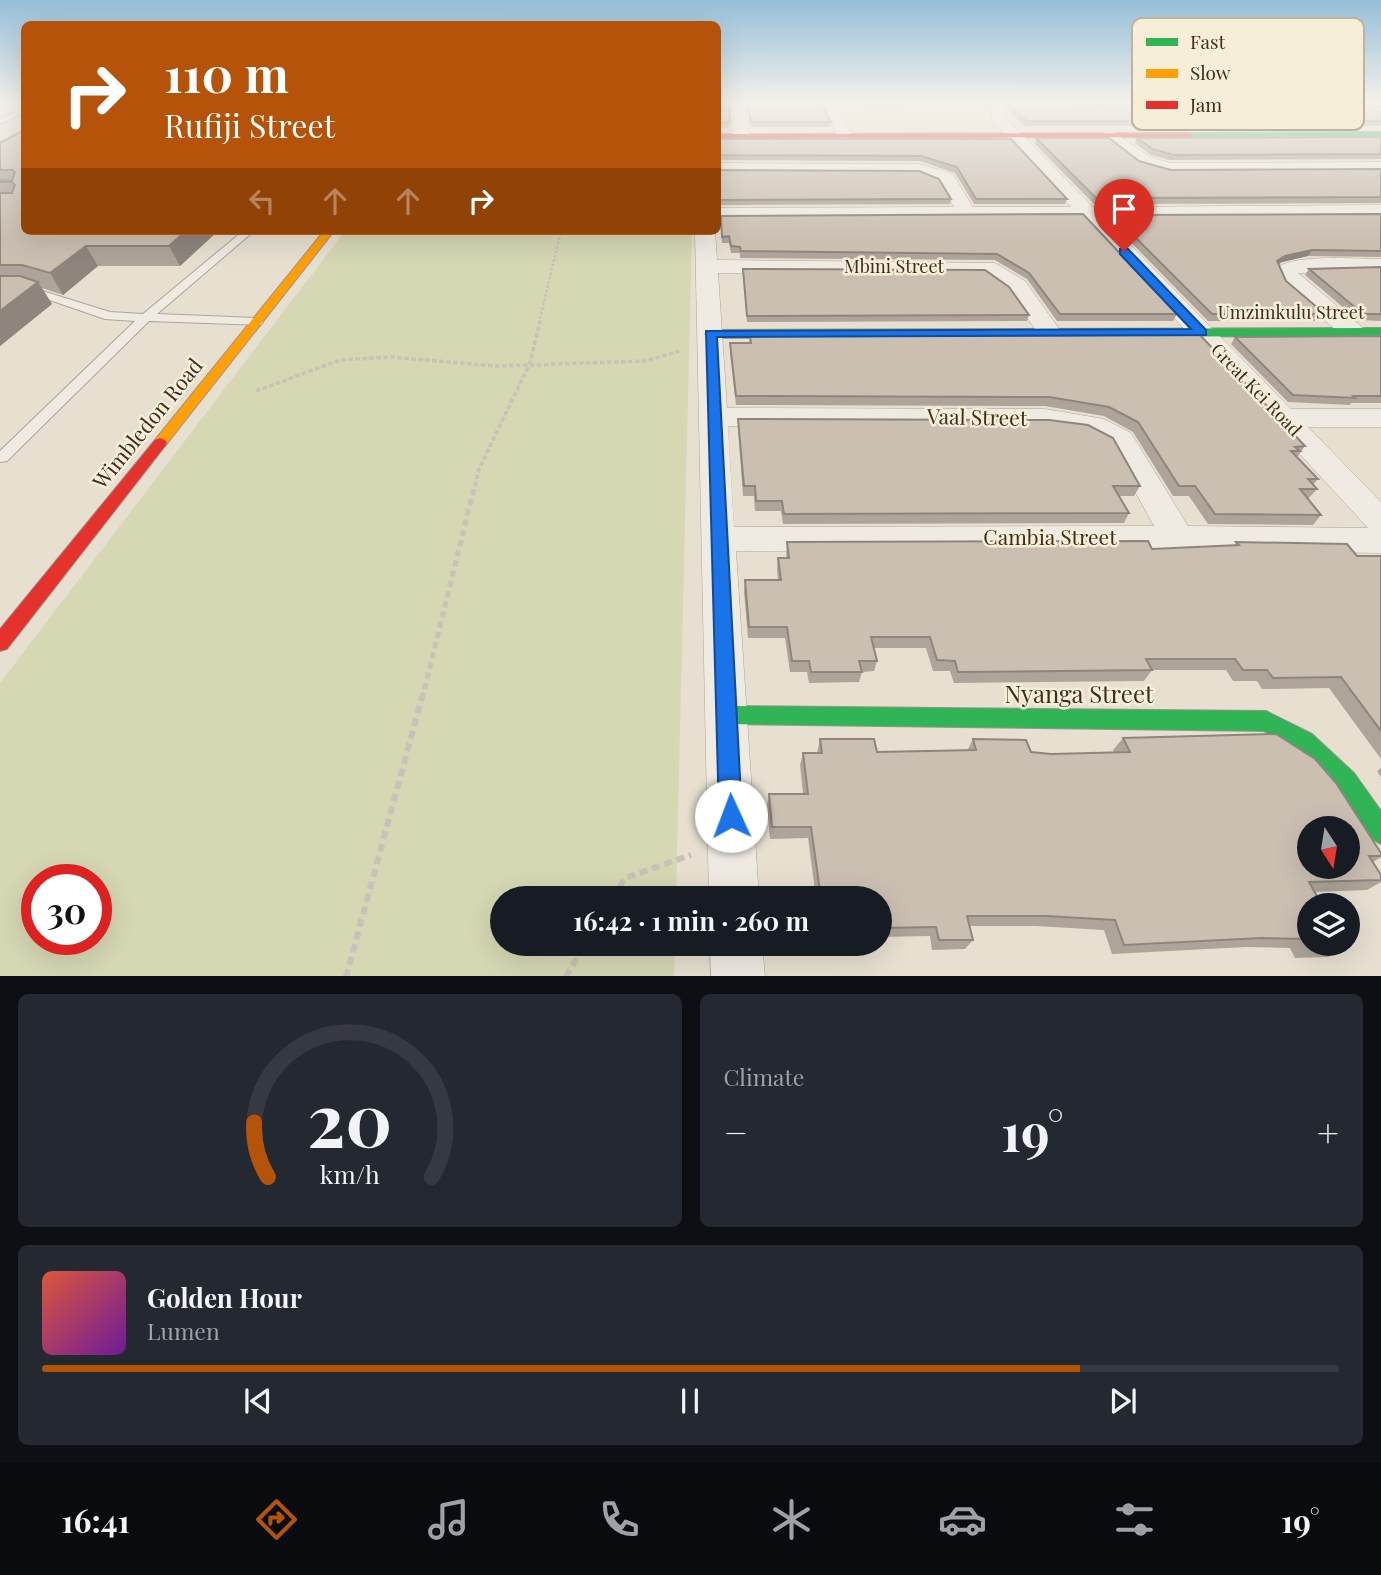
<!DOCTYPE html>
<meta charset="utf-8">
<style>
body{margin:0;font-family:"Playfair Display",serif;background:#242831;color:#f1f3f6;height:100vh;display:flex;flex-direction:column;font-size:26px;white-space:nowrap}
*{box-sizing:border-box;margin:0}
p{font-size:23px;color:#9ea1a6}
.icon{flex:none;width:38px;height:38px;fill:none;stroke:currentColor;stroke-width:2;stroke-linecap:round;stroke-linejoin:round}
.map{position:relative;height:976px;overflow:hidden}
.sheet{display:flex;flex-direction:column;gap:18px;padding:18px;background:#0d0f14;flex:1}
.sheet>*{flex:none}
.top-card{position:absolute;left:21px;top:21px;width:700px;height:214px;border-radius:10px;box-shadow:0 7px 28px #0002;background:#b45309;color:#fff;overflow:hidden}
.needle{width:46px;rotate:168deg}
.buttons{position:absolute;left:1297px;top:816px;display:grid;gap:14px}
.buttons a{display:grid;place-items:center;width:63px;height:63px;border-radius:50%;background:#171b24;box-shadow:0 7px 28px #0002;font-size:35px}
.speed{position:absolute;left:21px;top:864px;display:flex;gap:14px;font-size:35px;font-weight:700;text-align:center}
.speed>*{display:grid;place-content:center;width:91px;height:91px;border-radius:50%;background:#171b24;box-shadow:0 7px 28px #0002;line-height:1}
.speed .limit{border:10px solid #d22;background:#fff;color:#111}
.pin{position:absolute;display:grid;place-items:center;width:60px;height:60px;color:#fff;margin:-72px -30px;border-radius:50% 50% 50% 0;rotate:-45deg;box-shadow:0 0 7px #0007}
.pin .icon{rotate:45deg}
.me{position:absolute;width:77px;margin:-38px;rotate:358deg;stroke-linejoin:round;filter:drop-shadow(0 0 5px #0008)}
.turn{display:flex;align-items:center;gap:24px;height:147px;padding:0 28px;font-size:32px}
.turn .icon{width:91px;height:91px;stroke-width:2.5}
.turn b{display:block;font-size:49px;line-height:60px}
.lanes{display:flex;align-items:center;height:66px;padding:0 28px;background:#0003;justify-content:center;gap:35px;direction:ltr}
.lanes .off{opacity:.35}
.big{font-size:52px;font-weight:700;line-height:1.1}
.sheet .card{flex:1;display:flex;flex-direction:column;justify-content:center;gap:10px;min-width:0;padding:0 24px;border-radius:10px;background:#242831}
.sheet .dial{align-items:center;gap:0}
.dial svg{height:182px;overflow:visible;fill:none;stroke:#363941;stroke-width:7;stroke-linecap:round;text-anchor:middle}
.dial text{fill:#f1f3f6;stroke:none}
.song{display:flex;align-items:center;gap:21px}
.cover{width:84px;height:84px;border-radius:10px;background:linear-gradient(135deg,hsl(10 70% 55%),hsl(280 70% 35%))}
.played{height:7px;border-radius:4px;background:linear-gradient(90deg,#b45309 80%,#363941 80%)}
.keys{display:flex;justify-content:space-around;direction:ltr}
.heat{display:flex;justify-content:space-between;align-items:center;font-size:38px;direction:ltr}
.sheet .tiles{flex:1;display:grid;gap:18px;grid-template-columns:1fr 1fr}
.card:last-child{grid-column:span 2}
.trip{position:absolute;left:490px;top:886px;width:402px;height:70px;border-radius:35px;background:#171b24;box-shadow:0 7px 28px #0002;font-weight:700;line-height:70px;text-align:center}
.dock{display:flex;height:112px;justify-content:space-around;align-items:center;background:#090b0e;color:#9ea1a6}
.dock .icon{width:49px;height:49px}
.dock .selected{color:#b45309}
.dock b{font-size:32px;color:#f1f3f6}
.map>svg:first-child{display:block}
.green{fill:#d6d7b3;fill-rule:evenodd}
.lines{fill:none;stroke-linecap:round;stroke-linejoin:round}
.lane-casing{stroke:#ada599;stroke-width:2}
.street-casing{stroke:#ada599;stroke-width:1}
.fast-casing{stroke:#9c958a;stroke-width:2}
.slow-casing{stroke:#9c958a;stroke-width:2}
.jam-casing{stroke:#9c958a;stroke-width:2}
.path-far3{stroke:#c8c2b9;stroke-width:2.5;stroke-dasharray:2.5 2;stroke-linecap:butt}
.path-far2{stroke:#c8c2b9;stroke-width:3.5;stroke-dasharray:4.5 2.5;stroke-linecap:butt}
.path-far1{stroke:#c8c2b9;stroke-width:5;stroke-dasharray:6 4.5;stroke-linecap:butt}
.path{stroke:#c8c2b9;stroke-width:6;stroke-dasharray:8 5;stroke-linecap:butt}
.lane{fill:#efebe3;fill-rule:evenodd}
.street{fill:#efebe3;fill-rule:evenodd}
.fast{fill:#30b455;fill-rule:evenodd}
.slow{fill:#ff9f0a;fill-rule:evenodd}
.jam{fill:#e5322d;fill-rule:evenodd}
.wall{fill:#afa499}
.shaded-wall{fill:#8e867d}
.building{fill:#cbbfb2;stroke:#8e867d;stroke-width:2;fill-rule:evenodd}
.route{fill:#1a73e8;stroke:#114b97;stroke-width:2}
.labels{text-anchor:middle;stroke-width:5;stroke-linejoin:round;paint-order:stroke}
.far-street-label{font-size:18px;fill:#3d2e20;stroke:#f7eed8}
.street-label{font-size:21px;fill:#3d2e20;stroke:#f7eed8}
.near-street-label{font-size:24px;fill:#3d2e20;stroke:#f7eed8}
.key{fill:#f7eed8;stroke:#bfb4a1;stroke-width:2}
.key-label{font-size:19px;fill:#3d2e20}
</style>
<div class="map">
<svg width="1381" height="977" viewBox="0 0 1381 977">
<rect width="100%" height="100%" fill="#e7e0d1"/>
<!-- green -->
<path class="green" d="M345 231H692L676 898H502V943H675L674 976H0V683ZM37 880H96V940H37Z"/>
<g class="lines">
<!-- lane casing -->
<g class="lane-casing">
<g id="lane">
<path d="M24 108V113L0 124V119Z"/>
<path d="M243 231H254L157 314 257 318 263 322 261 325 149 321 7 461 0 462V451L135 321 105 319 35 295 0 294V288L36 289 110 312 143 314Z"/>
</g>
</g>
<!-- street casing -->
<g class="street-casing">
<g id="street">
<path d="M730 102H744L749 135 747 138H735L733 135Z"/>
<path d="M821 102H835L852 135 850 138H838Z"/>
<path d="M990 102H1004V116L1093 207 1381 205V217L1104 218 1291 409H1381V427H1308L1381 502V553L1178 550 736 551 759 898H709L695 231H715L717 260 995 263 1025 281 1062 333 1059 338 1050 340 1041 338 1009 291 984 274 718 273 727 408 1045 409 1104 419 1131 433 1188 526 1368 528 1082 218 718 220V208L954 207 940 182 918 174 718 173V163L920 164 953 174 973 207H1071L992 120ZM728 426 1045 427 1084 432 1110 446 1154 526 734 527Z"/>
<path d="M1060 102H1381V108H1106L1067 106Z"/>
<path d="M1111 130 1150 157 1170 163 1381 162V172L1169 173 1138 165 1105 138 1103 135 1105 132Z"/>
<path d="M1381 259V271L1298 273 1362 327 1365 332 1362 337 1353 339 1344 337 1284 286 1275 270C1288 253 1359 259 1381 259Z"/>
<path d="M710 943H762L765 977H711Z"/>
</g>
</g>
<!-- fast casing -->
<g class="fast-casing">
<g id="fast">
<path d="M1381 132V136L1190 137 1186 135 1190 133Z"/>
<path d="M1381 328V336L710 338 704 334 710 330Z"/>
<path d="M726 706 1266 711 1312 734 1354 773 1381 811V844C1365 837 1350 803 1338 788 1318 763 1293 745 1264 731L726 724 719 722 716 715 719 708Z"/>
</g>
</g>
<!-- slow casing -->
<g class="slow-casing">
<path id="slow" d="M324 231H334L165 446H155L153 443 155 440Z"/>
</g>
<!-- jam casing -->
<g class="jam-casing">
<g id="jam">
<path d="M1190 133 1193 137 718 138V134Z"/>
<path d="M160 438 165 440 167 443 165 446 7 649 0 651V629L155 440Z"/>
</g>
</g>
<!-- path-far3 -->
<g class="path-far3">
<path d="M859 106 907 107"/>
<path d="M539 323 561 231"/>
</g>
<!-- path-far2 -->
<g class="path-far2">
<path d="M256 391 340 360 391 357 496 366 646 361 679 351"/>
<path d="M475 486 479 469 530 363 540 321"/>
</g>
<!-- path-far1 -->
<path class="path-far1" d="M422 699 475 484"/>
<!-- path -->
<g class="path">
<path d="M613 898 625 878 691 855"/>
<path d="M346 977 422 697"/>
<path d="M566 977 586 943"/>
</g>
<!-- lane -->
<use href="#lane" class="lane"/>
<!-- street -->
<use href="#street" class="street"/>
<!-- fast -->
<use href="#fast" class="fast"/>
<!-- slow -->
<use href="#slow" class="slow"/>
<!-- jam -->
<use href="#jam" class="jam"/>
</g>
<!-- wall -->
<g class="wall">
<path d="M718 102 730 122V127L718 128Z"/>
<path d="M746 102H821L831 122 830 127H750Z"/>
<path d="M1007 102 1108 106H1381V126H1024L1007 109Z"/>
<path d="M24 130V231H218L180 266H98L63 295 42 288 52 304 0 346V143Z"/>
<path d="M1381 137V159L1170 160 1151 155 1135 143 1137 138Z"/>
<path d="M1036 138 1171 170 1381 169V203L1094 204 1035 144Z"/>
<path d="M718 139H1011L1067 199 1065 204H974L955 173 920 161 719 160 720 150H718Z"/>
<path d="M719 170 951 199 950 204 720 205Z"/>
<path d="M1083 214 1177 314 1173 321H1057L1027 279 995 260 740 258V253H731L729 243H722L721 223V216Z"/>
<path d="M1381 214V257L1308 256 1282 262 1278 264 1286 281 1325 314 1321 321H1208L1110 221 1113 215Z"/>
<path d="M1381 267V321L1358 320 1305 275 1309 269Z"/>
<path d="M743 269 1029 315 1027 321 747 322Z"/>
<path d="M1200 335 1305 446 1298 456H1296L1318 479 1313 485 1317 489 1308 499 1321 515 1313 525 1208 524 1189 496H1173L1133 432 1104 416 1045 406 736 405 730 353V343H749L750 336Z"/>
<path d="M1381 336V403H1351L1350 405 1288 402 1231 344 1235 337Z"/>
<path d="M738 419 1140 486 1134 496H1119L1129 513 1124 523 783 524 781 511H755L754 496H743L738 429Z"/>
<path d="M787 542 1152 549 1234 546 1236 542 1357 556H1381V759L1329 688 1262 689 1257 681H1233L1226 670H1152L1144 681 954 683 950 671H933L926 648H874L877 661 874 671 862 672 859 682 809 683 807 672H790L785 638H748L744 592 745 580H778L777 569 778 558H786Z"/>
<path d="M1123 738 1381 853V857L1373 862 1381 875V882L1367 890 1314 892 1346 948 1328 957 1295 958 1290 948 1246 947 1112 954 1104 930 1036 926H969L973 940 965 949 932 950 930 936 880 937V898H816L808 838 770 839 767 806 769 794H803L800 765 803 753H817L820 739 877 752 967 751 973 739 1031 752 1051 754 1114 752 1113 750Z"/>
<path d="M1381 768V777L1377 771Z"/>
</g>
<!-- shaded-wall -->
<g class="shaded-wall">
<path d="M186 231H218L180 266 169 246Z"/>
<path d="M86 246 98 266 63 295 50 273Z"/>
<path d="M1312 250 1308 256 1282 262 1273 268 1277 261 1285 256Z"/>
<path d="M38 282 52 304 0 346V311Z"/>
</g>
<!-- building -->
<g class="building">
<path d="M718 102H728L730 122 718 123Z"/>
<path d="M747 102H821L831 122H751Z"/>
<path d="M1008 102H1039L1108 106H1381V121H1026L1008 104Z"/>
<path d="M24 130V231H186L169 246H86L50 273 22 265H0V193H12L15 185 12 182H0V180L12 181 15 172 13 170H0V143Z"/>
<path d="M1381 137V154L1173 155 1153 149 1137 138Z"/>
<path d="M1036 138H1109L1139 161 1171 170 1381 169V197L1096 198Z"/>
<path d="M718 139H1011L1067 199H976L957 167 921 156 719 155 720 145H718Z"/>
<path d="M719 170 919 171 939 179 951 199 720 200Z"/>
<path d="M1083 214 1177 314H1060L1029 273 997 254 741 251 740 247 731 246 729 236 722 237 721 216Z"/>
<path d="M1381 214V251L1312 250 1285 256 1277 261 1286 281 1325 314H1212L1113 215Z"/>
<path d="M1381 267V314H1363L1309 269Z"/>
<path d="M743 269 985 270 1009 287 1029 315 747 316Z"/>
<path d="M0 276H20L38 282 0 311Z"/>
<path d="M1200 335 1305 446 1295 447 1300 451H1291L1318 479H1308L1317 489H1300L1321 515 1215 514 1195 486H1179L1138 422 1109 407 1049 397 736 396 730 343H751L750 336Z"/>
<path d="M1381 336V396H1353L1355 398 1293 395 1235 337Z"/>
<path d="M738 419 1049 420 1088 425 1113 438 1140 486H1113L1129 513 784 514 782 501H756L755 486H744Z"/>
<path d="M1148 541 1152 549 1239 545 1236 542 1347 544 1357 556H1381V731L1341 677 1273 678 1267 670H1243L1235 659H1146L1152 670 958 672 955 661 937 660 930 637H871L877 661H859L862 672H811L809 661H792L787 627H749L745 580H781L778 558H789L787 542Z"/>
<path d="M1276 734 1315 759 1336 783 1381 853V856H1369L1381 875V880L1309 882 1322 905H1309V943H1344L1346 948 1312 949 1307 939 1261 938 1124 945 1115 920 1046 916H967L973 940H939L936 927 880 928V898H821L811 827H772L769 794H808L803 753H822L820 739H874L877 752 976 750 973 739 1026 740 1031 752 1051 754 1130 752 1123 738ZM1309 828H1348V866H1309Z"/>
</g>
<!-- sky -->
<linearGradient id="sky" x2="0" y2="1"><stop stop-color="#96bed9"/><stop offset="0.43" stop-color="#f4f1ea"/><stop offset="1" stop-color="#f4f1ea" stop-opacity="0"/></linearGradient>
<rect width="1381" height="238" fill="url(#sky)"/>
<!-- route -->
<path class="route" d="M1120 249H1128L1206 330V335L717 337 742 816 739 824 731 827 722 824 719 816 706 331 1191 329 1120 254Z"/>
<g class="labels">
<!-- far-street labels -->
<g class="far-street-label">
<text x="894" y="273">Mbini Street</text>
<text x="1291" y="319">Umzimkulu Street</text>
<text transform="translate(1256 390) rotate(46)" y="6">Great Kei Road</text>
</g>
<!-- street labels -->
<g class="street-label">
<text transform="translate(977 418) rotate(1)" y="7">Vaal Street</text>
<text transform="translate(148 424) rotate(-51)" y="7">Wimbledon Road</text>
<text x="1050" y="545">Cambia Street</text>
</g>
<!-- near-street labels -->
<g class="near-street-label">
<text x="1079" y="703">Nyanga Street</text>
</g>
</g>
<!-- legend -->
<rect x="1132" y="18" width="232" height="112" rx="10" class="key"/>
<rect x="1146" y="38" width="32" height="8" fill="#30b455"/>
<rect x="1146" y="69" width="32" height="9" fill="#ff9f0a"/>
<rect x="1146" y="101" width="32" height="8" fill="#e5322d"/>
<g class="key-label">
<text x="1190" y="49">Fast</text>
<text x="1190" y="80">Slow</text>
<text x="1190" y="112">Jam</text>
</g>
</svg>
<div class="buttons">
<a><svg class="needle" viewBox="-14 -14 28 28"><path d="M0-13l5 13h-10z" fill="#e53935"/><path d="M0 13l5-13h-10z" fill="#9ea1a6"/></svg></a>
<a><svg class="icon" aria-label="layers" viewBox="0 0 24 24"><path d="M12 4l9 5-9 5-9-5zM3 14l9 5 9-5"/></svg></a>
</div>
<div class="speed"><div class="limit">30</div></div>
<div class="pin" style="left:1124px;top:251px;background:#d93025"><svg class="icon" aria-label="arrive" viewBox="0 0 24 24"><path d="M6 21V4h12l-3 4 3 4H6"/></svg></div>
<svg class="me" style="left:731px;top:816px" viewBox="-20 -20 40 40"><circle r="19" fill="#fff"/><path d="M0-13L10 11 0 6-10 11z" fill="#1a73e8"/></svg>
<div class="trip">16:42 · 1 min · 260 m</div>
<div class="top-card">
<div class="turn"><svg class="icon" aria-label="right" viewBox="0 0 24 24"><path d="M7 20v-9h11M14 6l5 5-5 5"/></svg><div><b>110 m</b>Rufiji Street</div></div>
<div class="lanes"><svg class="icon off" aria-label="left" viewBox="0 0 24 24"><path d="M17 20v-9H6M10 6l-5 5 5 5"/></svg><svg class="icon off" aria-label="ahead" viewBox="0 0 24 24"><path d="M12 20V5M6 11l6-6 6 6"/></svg><svg class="icon off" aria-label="ahead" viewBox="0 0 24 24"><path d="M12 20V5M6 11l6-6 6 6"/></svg><svg class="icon" aria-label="right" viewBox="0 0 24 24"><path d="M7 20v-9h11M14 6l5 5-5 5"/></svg></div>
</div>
</div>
<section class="sheet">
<div class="tiles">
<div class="card dial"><svg viewBox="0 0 100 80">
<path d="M14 69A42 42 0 1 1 86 69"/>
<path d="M14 69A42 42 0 0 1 8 45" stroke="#b45309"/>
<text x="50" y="56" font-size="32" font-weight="700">20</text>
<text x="50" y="72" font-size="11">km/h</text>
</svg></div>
<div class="card"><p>Climate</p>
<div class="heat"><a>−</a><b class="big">19°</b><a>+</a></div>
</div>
<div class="card">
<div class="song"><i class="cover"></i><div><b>Golden Hour</b><p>Lumen</p></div></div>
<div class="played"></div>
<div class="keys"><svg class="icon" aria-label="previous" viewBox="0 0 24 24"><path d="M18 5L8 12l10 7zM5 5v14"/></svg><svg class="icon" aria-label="pause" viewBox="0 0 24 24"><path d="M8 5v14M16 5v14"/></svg><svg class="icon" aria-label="next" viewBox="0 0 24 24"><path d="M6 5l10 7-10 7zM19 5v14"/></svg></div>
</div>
</div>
</section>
<nav class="dock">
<b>16:41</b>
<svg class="icon selected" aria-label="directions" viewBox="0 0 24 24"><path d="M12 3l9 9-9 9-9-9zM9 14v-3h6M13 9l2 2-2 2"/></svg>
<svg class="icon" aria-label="music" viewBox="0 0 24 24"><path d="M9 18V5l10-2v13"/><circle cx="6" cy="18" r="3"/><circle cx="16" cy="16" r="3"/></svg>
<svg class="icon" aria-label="phone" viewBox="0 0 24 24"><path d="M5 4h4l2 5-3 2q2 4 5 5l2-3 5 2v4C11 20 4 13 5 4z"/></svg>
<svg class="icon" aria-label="climate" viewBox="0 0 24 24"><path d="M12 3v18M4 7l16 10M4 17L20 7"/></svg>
<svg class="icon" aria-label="car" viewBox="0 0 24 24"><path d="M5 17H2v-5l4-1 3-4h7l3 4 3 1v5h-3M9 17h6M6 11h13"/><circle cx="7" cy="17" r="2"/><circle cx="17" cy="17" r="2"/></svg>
<svg class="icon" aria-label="filters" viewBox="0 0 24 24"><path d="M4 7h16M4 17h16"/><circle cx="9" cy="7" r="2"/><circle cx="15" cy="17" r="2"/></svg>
<b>19°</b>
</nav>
